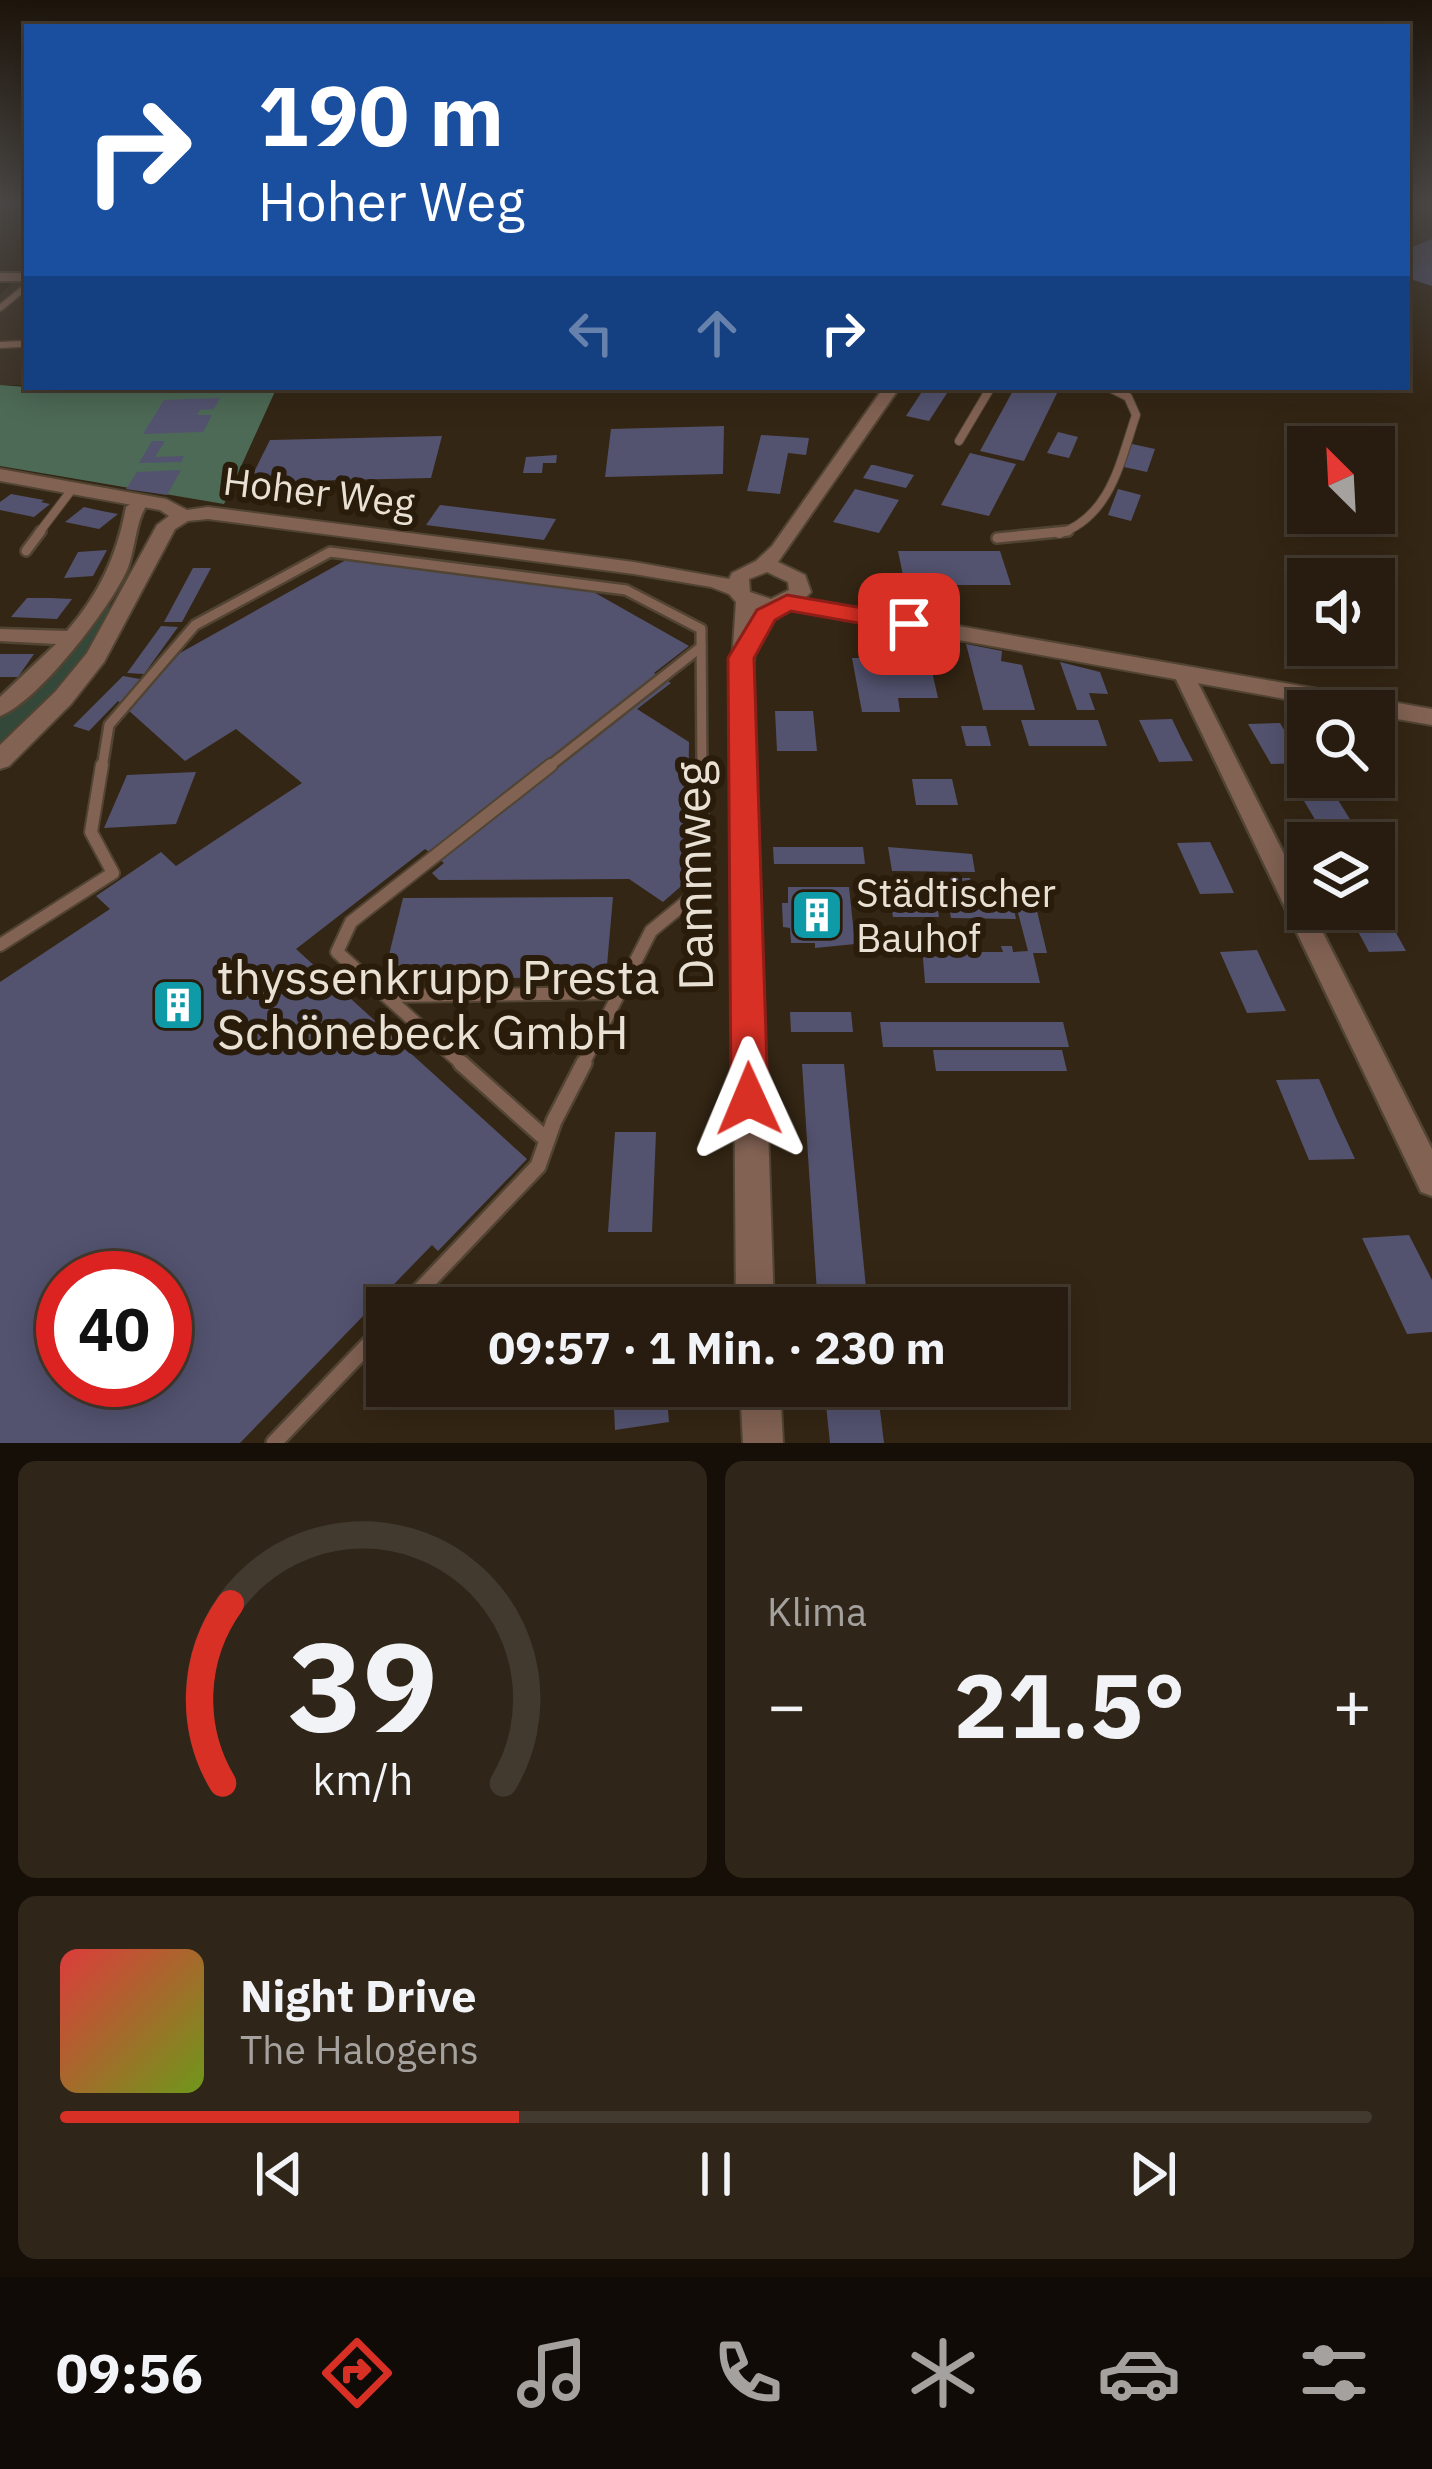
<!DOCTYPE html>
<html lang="de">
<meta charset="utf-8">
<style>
body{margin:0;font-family:"IBM Plex Sans",sans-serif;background:#2f2518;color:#f1f3f6;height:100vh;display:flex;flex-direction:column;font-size:45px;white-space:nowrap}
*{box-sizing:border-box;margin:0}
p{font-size:39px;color:#a4a19e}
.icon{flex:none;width:66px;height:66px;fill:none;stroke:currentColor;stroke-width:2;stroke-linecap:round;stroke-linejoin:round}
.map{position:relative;height:1443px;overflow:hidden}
.panel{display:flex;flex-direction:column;gap:18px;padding:18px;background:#150f08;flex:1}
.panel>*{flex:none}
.guide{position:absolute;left:24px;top:24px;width:1386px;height:366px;border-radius:0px;box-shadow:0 6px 30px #0003,0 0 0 3px #433a2f;background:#1a4fa0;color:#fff;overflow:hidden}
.needle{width:78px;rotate:336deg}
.tools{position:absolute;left:1287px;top:426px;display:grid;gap:24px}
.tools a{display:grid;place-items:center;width:108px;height:108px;border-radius:0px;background:#271c0f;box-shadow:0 6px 30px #0003,0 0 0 3px #433a2f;font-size:60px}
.speed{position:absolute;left:36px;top:1251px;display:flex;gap:24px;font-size:60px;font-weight:700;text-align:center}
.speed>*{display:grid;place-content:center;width:156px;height:156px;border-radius:50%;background:#271c0f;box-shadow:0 6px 30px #0003,0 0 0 3px #433a2f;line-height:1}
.speed .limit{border:18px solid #d22;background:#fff;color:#111}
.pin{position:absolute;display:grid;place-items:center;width:102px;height:102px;color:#fff;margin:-51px;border-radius:24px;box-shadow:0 6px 18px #0006}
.me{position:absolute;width:132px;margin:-66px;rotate:359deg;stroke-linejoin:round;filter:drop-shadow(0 0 9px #0008)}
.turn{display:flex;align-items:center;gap:42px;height:252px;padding:0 36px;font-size:54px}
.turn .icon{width:156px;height:156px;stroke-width:2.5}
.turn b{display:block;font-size:84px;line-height:102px}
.lanes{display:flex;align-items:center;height:114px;padding:0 36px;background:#0003;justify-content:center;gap:60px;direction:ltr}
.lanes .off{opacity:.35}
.big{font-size:90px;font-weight:700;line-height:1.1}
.panel .tile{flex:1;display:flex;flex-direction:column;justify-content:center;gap:18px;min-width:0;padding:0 42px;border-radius:18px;background:#2f2518}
.panel .dial{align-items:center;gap:0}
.dial svg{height:312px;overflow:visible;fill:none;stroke:#433a2f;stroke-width:7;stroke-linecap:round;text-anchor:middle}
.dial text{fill:#f1f3f6;stroke:none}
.song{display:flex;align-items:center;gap:36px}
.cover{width:144px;height:144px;border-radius:18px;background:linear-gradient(135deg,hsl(0 70% 55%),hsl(80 70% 35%))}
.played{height:12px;border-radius:6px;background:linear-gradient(90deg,#d93025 35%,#433a2f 35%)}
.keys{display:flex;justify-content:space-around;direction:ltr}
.heat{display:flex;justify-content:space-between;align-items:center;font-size:66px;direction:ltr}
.panel .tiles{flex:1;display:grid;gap:18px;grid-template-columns:1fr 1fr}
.tile:last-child{grid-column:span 2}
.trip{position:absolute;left:366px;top:1287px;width:702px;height:120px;border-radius:0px;background:#271c0f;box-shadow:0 6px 30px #0003,0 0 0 3px #433a2f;font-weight:700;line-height:120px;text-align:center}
.dock{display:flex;height:192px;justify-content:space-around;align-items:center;background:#100b06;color:#a4a19e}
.dock .icon{width:84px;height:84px}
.dock .selected{color:#d93025}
.dock b{font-size:54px;color:#f1f3f6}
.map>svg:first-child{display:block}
.commercial{fill:#3e3224}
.green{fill:#334839}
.forest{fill:#4d6a56}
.building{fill:#535370;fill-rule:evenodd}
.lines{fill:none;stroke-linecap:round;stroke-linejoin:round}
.service-far4-casing{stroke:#514433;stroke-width:9}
.service-far3-casing{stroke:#514433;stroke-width:10}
.service-far2-casing{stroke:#514433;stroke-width:14}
.service-far1-casing{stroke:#514433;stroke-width:16}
.service-casing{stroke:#514433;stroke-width:20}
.minor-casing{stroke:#514433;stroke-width:5}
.tertiary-casing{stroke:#514433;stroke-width:4}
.service-far4{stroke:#826253;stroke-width:6}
.service-far3{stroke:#826253;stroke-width:8}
.service-far2{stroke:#826253;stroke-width:9}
.service-far1{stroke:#826253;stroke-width:12}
.service{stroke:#826253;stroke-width:15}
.minor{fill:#826253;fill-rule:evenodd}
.tertiary{fill:#826253;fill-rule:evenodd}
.route{fill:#d93025;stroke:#8d1f18;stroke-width:3}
.labels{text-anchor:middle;stroke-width:12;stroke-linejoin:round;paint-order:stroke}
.street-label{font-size:39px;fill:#eae1d5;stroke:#2a1c0a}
.poi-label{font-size:39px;fill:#eae1d5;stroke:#2a1c0a;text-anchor:start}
.near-street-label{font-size:48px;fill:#eae1d5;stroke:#2a1c0a}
.near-poi-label{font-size:48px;fill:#eae1d5;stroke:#2a1c0a;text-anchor:start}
</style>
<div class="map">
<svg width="1432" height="1443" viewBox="0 0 1432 1443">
<rect width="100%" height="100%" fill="#342614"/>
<!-- commercial -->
<path class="commercial" d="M16 280H27V385H0V294Z"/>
<!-- green -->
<path class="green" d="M112 597C102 655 42 706 0 746V718L44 679Z"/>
<!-- forest -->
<path class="forest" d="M0 385 27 387H277L224 504 0 466Z"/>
<!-- building -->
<g class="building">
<path d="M1432 239V286L1407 278V249Z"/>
<path d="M925 387H951L929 421 906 416Z"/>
<path d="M1015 387H1060L1024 461 980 451Z"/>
<path d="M220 398 214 409 200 410 197 415H212L203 432 143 434 164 400Z"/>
<path d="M724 426 723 474 605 477 611 429Z"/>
<path d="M1058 432 1078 437 1069 458 1047 453Z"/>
<path d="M761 435 809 438 806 455 788 453 780 494 747 491Z"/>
<path d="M442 436 431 478 249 482 270 440Z"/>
<path d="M152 441H165L155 457 184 456 181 462 139 463Z"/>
<path d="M1132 444 1155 449 1147 472 1124 467Z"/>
<path d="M970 453 1016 464 989 516 941 505Z"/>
<path d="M557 455 556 463H543L542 473H523L526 457Z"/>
<path d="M871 465H874L914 475 906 488 863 478Z"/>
<path d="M181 470 167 495 126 489 137 472Z"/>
<path d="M855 489 899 500 879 533 833 522Z"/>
<path d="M1118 489 1141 495 1131 521 1108 515Z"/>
<path d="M11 494 44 500 41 502 50 504 34 517 0 510V502Z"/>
<path d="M440 505 556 519 544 540 426 525Z"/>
<path d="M84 507 102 511 118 514 99 529 65 522Z"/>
<path d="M107 550 93 576 64 578 78 552Z"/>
<path d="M898 551H1000L1011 585H905Z"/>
<path d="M346 560 590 590 689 646 654 673 671 683 637 709 689 742 687 881 663 902 629 879 439 880 432 873 444 863 425 849 296 949 527 1159 438 1251 432 1245 240 1443H0V982L110 909 96 896 161 852 176 866 302 783 236 729 185 761 118 701 89 731 73 726 123 676 140 679 164 671 180 653ZM63 1278H165V1380H63Z"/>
<path d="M193 568H211L182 622H164Z"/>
<path d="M27 598H50L72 599 57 619 11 617Z"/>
<path d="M161 626 178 627 144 674 127 673Z"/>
<path d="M966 644 1002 651 1001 661 1022 665 1035 710H983Z"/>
<path d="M0 654H34L18 677H0Z"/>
<path d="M852 658H929L938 698H898L900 712H862Z"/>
<path d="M1060 662 1100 672 1108 694 1089 693 1095 710H1077Z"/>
<path d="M775 711H813L817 751H777Z"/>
<path d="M1172 719 1182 740 1193 761 1159 762 1139 720Z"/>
<path d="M1021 720H1098L1107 746H1029Z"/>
<path d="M1280 723 1304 763 1271 764 1248 724Z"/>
<path d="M961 726H986L991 746H966Z"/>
<path d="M196 772 176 824 104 828 127 775Z"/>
<path d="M912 779H952L958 805H916Z"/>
<path d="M1338 800 1353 824 1364 843H1329L1304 801Z"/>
<path d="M1210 842 1222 867 1234 893 1200 894 1177 843Z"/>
<path d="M773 847H863L865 864H774Z"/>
<path d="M888 847 972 854 975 872 892 871Z"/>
<path d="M944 878H970L972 889 1010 890 1016 919 951 918Z"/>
<path d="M788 887H849L855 944 815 948V943H791L790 928 783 927 782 903H788Z"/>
<path d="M1012 890H1032L1047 953H1033L1040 983H925L922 946H931L932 951 958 946 959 952H1003L1001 946H1012L1013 952 1028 951Z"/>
<path d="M1374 894 1389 920 1406 951 1369 952 1346 909H1374Z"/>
<path d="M613 897 606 977 383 979 403 898Z"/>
<path d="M890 899H936L939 917H893Z"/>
<path d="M1257 950 1271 980 1286 1011 1247 1013 1220 952Z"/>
<path d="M790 1012H851L853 1032H791Z"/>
<path d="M880 1022H1063L1069 1047H883Z"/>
<path d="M933 1050H1062L1067 1071H936Z"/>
<path d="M802 1064H844L868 1308H818Z"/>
<path d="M1319 1079 1336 1118 1355 1159 1309 1160 1276 1080Z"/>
<path d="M615 1132H656L652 1232H608Z"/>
<path d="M1409 1235 1432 1280V1332L1407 1334 1362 1238Z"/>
<path d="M613 1386H666L669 1422 615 1430Z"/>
<path d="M824 1386H877L884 1443H830Z"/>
</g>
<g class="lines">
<!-- service-far4 casing -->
<g class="service-far4-casing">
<g id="service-far4">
<path d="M0 308 27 286"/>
<path d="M0 345 20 344"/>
</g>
</g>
<!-- service-far3 casing -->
<g class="service-far3-casing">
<g id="service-far3">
<path d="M959 441 991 387"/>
<path d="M38 534 73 488"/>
<path d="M1059 534C1111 516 1120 462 1136 415L1128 397 1108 387"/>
</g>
</g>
<!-- service-far2 casing -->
<g class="service-far2-casing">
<g id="service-far2">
<path d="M997 538 1068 531"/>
<path d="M26 551 41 531"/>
<path d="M102 768 109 725 195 625 330 552 626 590 701 629 702 768"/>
<path d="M547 768 701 647"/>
</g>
</g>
<!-- service-far1 casing -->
<g class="service-far1-casing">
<g id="service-far1">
<path d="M0 945 113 873 91 832 102 765"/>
<path d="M386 996 619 993"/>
<path d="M464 1066 337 952 351 922 551 765"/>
<path d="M582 1066 651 931 702 889V765"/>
</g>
</g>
<!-- service casing -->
<g class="service-casing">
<g id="service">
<path d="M461 1063 547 1140"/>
<path d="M403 1308 538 1166 554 1121 584 1063"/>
<path d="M274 1443 387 1325"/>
</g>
</g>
<!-- minor casing -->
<g class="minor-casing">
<g id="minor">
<path d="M142 496 150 501C135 517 136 549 127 570 110 608 38 702 0 716V697L56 644 0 641V629L67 631C99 594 117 556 126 507Z"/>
<path d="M1183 666 1193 673 1308 902V909H1311L1432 1149V1196L1421 1192 1173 673Z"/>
</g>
</g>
<!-- tertiary casing -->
<g class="tertiary-casing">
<g id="tertiary">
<rect x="0" y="273" width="27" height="8"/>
<path d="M884 387H900L778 562 805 575 811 592 804 599 1432 709V725L1374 715V711H1352L786 609 757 610 753 676 774 1308H736L731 676 736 602 729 594 711 587 634 574 208 519 188 521 175 529 104 662 71 704 9 766 0 769V745L55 692 87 653 157 525 169 516 160 510 0 481V469L166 499 187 510 208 507 634 562 729 579 732 573 756 561 772 546ZM767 572 788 582 789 590 771 599 750 592 749 579Z"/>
<path d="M740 1386H780L783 1443H743Z"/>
</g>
</g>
<!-- service-far4 -->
<use href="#service-far4" class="service-far4"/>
<!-- service-far3 -->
<use href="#service-far3" class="service-far3"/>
<!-- service-far2 -->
<use href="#service-far2" class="service-far2"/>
<!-- service-far1 -->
<use href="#service-far1" class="service-far1"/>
<!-- service -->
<use href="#service" class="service"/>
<!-- minor -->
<use href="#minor" class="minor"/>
<!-- tertiary -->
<use href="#tertiary" class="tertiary"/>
</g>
<!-- sky -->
<linearGradient id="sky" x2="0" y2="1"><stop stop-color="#1d150b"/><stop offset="0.5" stop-color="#4a4745"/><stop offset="1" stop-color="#4a4745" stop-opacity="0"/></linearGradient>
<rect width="1432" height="407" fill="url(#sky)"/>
<!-- route -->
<path class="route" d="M787 595 909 616 922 624 909 632 791 611 775 620 754 658 768 1099 763 1112 749 1117 736 1112 731 1099 728 658 757 610Z"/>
<!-- icons -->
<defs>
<g id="building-square" transform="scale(2.7)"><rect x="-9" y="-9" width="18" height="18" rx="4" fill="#0f9aa8" stroke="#2a1c0a"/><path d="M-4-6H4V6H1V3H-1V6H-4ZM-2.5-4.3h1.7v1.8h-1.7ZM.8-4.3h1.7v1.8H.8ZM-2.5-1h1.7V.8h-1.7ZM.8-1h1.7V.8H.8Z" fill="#fff"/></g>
</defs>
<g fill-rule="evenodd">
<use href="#building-square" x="817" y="915"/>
<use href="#building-square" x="178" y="1005"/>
</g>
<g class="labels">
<!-- street labels -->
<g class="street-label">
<text transform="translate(319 492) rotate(7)" y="14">Hoher Weg</text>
</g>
<!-- poi labels -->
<g class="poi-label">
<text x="856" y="907">Städtischer<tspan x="856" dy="45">Bauhof</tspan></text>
</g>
<!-- near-street labels -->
<g class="near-street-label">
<text transform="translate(694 876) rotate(-91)" y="17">Dammweg</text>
</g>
<!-- near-poi labels -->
<g class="near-poi-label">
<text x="217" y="994">thyssenkrupp Presta<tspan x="217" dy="55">Schönebeck GmbH</tspan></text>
</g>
</g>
</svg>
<div class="tools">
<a><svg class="needle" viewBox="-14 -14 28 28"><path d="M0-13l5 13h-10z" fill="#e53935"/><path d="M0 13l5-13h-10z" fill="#a4a19e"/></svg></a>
<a><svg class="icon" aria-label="sound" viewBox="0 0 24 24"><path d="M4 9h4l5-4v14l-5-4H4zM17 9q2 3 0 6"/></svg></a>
<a><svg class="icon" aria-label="search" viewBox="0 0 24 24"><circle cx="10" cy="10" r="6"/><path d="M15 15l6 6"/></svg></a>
<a><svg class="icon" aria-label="layers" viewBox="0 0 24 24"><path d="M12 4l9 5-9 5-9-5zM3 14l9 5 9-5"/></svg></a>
</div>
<div class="speed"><div class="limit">40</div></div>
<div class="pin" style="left:909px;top:624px;background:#d93025"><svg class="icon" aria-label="arrive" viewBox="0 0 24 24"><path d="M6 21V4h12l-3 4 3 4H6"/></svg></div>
<svg class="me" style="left:749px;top:1099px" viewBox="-20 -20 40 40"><path d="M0-17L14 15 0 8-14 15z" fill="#d93025" stroke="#fff" stroke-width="4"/></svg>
<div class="trip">09:57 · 1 Min. · 230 m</div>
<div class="guide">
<div class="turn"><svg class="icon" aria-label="right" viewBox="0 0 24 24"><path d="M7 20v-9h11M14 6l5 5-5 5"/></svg><div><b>190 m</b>Hoher Weg</div></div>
<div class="lanes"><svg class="icon off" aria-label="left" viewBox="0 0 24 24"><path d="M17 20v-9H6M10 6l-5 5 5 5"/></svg><svg class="icon off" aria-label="ahead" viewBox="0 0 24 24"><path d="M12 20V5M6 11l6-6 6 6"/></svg><svg class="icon" aria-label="right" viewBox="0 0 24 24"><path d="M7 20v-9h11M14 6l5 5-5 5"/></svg></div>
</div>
</div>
<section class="panel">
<div class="tiles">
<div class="tile dial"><svg viewBox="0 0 100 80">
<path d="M14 69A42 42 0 1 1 86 69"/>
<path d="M14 69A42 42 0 0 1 16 23" stroke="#d93025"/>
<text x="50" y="56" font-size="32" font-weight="700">39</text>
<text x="50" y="72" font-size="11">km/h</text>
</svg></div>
<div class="tile"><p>Klima</p>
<div class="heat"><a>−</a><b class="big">21.5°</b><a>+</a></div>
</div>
<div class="tile">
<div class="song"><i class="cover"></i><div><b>Night Drive</b><p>The Halogens</p></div></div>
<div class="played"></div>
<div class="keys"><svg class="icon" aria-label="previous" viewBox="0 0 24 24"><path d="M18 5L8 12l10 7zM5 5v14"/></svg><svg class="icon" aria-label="pause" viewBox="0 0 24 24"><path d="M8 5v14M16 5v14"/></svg><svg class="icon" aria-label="next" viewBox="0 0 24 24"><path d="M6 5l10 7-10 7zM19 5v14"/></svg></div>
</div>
</div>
</section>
<nav class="dock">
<b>09:56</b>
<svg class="icon selected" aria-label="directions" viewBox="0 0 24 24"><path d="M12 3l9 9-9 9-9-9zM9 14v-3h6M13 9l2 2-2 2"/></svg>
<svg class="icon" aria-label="music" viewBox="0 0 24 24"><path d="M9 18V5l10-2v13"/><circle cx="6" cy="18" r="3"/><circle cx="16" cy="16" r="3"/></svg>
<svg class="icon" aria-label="phone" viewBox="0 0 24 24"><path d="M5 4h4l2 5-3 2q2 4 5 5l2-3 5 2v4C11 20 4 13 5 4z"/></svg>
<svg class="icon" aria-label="climate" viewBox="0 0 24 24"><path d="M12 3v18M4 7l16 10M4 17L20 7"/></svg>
<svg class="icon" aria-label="car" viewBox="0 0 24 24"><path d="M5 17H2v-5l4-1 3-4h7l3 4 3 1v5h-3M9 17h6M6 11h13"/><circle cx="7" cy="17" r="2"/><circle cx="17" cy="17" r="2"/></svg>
<svg class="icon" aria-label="filters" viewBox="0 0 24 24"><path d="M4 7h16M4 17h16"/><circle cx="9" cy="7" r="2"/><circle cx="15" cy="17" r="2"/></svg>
</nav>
